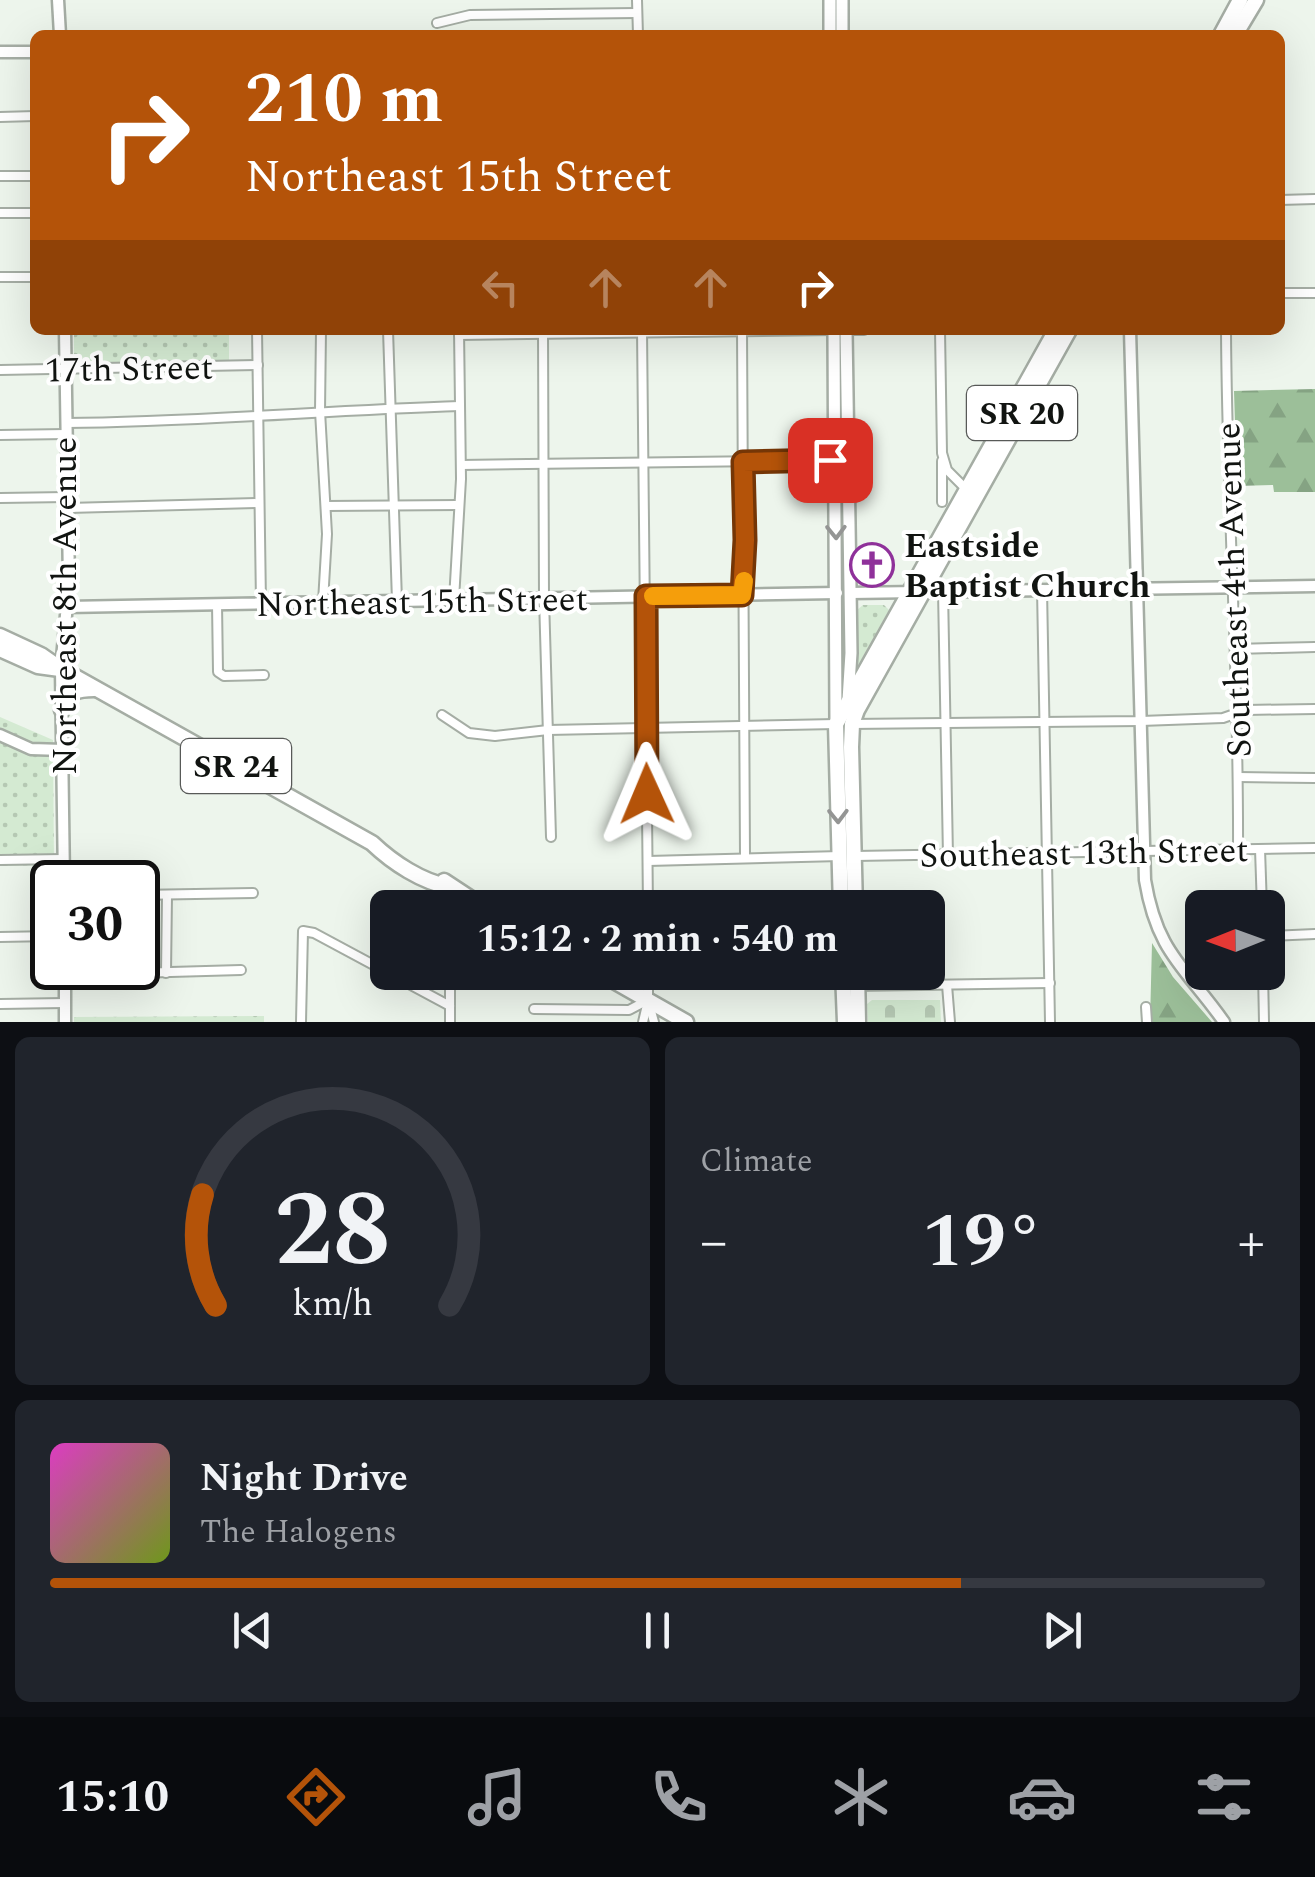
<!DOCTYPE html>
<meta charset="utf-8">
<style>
body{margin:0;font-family:Spectral,serif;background:#20242c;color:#f1f3f6;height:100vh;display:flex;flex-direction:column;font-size:38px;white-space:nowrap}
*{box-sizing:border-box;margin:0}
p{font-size:32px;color:#9ea1a6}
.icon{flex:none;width:55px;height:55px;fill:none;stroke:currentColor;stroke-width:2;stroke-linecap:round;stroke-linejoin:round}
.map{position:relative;height:1022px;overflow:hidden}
.details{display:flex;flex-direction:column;gap:15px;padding:15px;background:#0d0f14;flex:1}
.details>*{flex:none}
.guide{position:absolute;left:30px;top:30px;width:1255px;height:305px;border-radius:15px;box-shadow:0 10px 40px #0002;background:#b45309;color:#fff;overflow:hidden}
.needle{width:65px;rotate:269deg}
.controls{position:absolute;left:1185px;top:890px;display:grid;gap:20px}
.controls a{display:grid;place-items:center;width:100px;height:100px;border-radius:15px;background:#171b24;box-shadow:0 10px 40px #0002;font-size:50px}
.speed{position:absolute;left:30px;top:860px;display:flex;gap:20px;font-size:50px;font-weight:700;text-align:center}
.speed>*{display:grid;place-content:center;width:130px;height:130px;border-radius:50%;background:#171b24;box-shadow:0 10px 40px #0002;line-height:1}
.speed .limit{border:5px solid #111;border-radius:15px;background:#fff;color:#111}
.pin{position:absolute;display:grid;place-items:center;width:85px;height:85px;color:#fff;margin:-42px;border-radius:20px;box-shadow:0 5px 15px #0006}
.me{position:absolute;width:110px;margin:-55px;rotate:359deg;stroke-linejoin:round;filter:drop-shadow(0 0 8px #0008)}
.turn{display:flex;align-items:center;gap:35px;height:210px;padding:0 50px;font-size:45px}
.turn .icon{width:130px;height:130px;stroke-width:2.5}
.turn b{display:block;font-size:70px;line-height:85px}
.lanes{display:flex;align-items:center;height:95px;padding:0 50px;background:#0003;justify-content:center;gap:50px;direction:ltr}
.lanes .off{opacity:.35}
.big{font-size:75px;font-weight:700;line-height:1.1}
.details .tile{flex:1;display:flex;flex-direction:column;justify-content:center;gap:15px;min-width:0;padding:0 35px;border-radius:15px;background:#20242c}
.details .dial{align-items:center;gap:0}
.dial svg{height:260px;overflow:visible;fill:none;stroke:#363941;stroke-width:7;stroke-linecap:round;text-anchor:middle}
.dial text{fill:#f1f3f6;stroke:none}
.song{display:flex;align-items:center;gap:30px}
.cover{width:120px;height:120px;border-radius:15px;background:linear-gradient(135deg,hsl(310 70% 55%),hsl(80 70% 35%))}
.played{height:10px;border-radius:5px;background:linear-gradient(90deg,#b45309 75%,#363941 75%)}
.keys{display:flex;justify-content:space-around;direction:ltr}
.heat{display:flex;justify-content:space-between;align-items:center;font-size:55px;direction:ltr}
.details .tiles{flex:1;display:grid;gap:15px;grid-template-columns:1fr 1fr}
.tile:last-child{grid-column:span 2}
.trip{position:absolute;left:370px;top:890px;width:575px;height:100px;border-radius:15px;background:#171b24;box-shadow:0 10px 40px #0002;font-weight:700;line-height:100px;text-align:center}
.tabs{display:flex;height:160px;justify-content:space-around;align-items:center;background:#090b0e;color:#9ea1a6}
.tabs .icon{width:70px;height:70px}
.tabs .current{color:#b45309}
.tabs b{font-size:45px;color:#f1f3f6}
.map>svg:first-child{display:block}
.green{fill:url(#green-dots)}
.forest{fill:url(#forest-firs)}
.cemetery{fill:url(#cemetery-stones)}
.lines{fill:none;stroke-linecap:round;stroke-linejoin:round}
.street-casing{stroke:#a5ada4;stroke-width:12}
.secondary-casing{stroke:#a5ada4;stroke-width:15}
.primary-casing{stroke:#a5ada4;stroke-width:16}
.highway-casing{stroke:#a5ada4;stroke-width:19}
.street{stroke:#fff;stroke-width:8}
.secondary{stroke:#fff;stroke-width:10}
.primary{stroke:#fff;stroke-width:11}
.highway{stroke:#fff;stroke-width:14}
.oneway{stroke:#949594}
.route-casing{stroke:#753606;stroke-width:25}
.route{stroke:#b45309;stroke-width:18}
.slow{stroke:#f59e0b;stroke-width:18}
.labels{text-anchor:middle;stroke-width:8;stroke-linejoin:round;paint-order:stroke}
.shield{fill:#fff;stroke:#585a58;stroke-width:2.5}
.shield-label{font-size:32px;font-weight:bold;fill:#111411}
.street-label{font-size:35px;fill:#111411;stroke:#fff}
.poi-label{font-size:35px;font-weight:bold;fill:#111411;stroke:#fff;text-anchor:start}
</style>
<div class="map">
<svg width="1315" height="1022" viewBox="0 0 1315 1022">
<defs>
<pattern id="green-dots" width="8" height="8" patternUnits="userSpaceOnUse" patternTransform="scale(2.5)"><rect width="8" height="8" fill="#d4ead2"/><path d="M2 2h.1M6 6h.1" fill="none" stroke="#b5c8b3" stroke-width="1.8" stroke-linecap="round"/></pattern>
<pattern id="forest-firs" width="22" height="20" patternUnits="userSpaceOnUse" patternTransform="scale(2.5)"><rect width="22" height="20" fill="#9cbf99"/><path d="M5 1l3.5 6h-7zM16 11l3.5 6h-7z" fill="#85a383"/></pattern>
<pattern id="cemetery-stones" width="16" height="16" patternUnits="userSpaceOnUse" patternTransform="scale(2.5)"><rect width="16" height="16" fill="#d4ead2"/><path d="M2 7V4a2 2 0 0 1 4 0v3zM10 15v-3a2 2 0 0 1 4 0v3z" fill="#b5c8b3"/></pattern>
</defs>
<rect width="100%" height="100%" fill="#edf5ec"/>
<!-- green -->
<g class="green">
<path d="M74 330H229V364L74 366Z"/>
<path d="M863 605H884L889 610 856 669 857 610Z"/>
<path d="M0 717 53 740 54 865 0 866Z"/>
<path d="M264 1016V1022H74V1017Z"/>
</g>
<!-- forest -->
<g class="forest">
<path d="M1315 389V492H1274L1273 485 1237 486 1234 391Z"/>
<path d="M1152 943 1173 977 1212 1022H1150Z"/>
</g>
<!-- cemetery -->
<path class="cemetery" d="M872 1000H940L941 1022H868L867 1004Z"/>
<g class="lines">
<!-- street casing -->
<g class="street-casing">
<g id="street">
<path d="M637 0 638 35"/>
<path d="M437 23 470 15 637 13"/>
<path d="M0 117 35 116"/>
<path d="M0 176H35"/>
<path d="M1280 200 1315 199"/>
<path d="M0 213H35"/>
<path d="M0 277H35"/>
<path d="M1280 293H1315"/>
<path d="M257 330 261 603"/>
<path d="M321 330 320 411 327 534 323 602"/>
<path d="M388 330 397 601"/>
<path d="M543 330 544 598 551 837"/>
<path d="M642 330 648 908"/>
<path d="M742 330 745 856"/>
<path d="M846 330H864"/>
<path d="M940 330 942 453 947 470 968 491"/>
<path d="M1226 330C1227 503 1239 676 1238 849"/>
<path d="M459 335 834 330"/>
<path d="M0 370 258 365"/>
<path d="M66 423C198 422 328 410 460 406"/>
<path d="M0 435 66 434"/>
<path d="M942 461V502"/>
<path d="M461 465 835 460"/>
<path d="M0 498 67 497"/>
<path d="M326 506 458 505"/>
<path d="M68 508 259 503"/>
<path d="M1042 589 1050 1022"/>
<path d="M943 591 948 856"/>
<path d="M454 600 461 479 459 330"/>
<path d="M217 604 218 672 224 676 264 675"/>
<path d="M1235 649 1315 647"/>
<path d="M442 715 469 733 495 736 548 730 836 724"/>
<path d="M850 724 1141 721 1223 718 1246 710 1315 709"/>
<path d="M1238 777 1315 778"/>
<path d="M1260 849 1262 908"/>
<path d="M855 856 1315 848"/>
<path d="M0 860 63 859"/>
<path d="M648 861 841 856"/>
<path d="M450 887V908"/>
<path d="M138 895 253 893"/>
<path d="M1268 936 1315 934"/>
<path d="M0 937 52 936"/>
<path d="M648 972V1000L654 1022"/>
<path d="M1263 972 1264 1022"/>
<path d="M166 973 167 895"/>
<path d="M65 975 241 970"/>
<path d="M947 985 950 1022"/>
<path d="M854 986 1050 983"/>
<path d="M0 1004 65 1003"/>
<path d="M1146 1007 1147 1022"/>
<path d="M534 1009 629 1010 648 1000"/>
<path d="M301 1022 303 931 314 933 450 1006"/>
<path d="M450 1022V972"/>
<path d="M643 1022 647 1005"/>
</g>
</g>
<!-- secondary casing -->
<g class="secondary-casing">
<g id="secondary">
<path d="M58 0 60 35"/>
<path d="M0 52H35"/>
<path d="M1130 330 1145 880C1157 953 1185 967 1224 1022"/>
<path d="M850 593 1315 586"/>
<path d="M67 607 837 593"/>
<path d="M0 735 31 749 63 750"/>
<path d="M64 882 61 669 69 583 65 330"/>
<path d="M65 968V1022"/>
</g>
</g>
<!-- primary casing -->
<g class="primary-casing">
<g id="primary">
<path d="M830 0V35"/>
<path d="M842 0V35"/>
<path d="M834 330 836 721"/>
<path d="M846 330 851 653 848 700"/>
</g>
</g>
<!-- highway casing -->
<g class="highway-casing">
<g id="highway">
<path d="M1221 35 1240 0"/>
<path d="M1235 35 1256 0"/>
<path d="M0 636 41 655 61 669 372 843C393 863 422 882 450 887"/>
<path d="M0 649 38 666 60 669"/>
<path d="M62 710C68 692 76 689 94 689"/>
<path d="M444 881 485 908"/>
<path d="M841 908 836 724 1056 330"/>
<path d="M855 908 851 747 852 724 857 710 1069 330"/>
<path d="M598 972 686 1022"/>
<path d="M843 972 845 1022"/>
<path d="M857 972 858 1022"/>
</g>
</g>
<!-- street -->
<use href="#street" class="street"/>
<!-- secondary -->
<use href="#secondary" class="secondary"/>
<!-- primary -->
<use href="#primary" class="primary"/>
<!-- highway -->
<use href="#highway" class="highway"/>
</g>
<!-- one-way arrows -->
<defs><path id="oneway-chevron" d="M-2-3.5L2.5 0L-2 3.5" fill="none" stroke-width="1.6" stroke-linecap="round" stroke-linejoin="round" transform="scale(2.5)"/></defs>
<g class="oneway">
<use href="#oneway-chevron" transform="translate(836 532) rotate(89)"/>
<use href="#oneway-chevron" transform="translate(838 816) rotate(89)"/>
</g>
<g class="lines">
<!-- route casing -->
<g class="route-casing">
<path id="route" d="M647 794 646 596 742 595 745 540 743 462 830 460"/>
</g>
<!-- route -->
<use href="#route" class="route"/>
<!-- slow -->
<path class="slow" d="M653 596 742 595 744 581"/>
</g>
<!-- icons -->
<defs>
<g id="church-ring" transform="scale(2.25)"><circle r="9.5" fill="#fff" stroke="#8f319a" stroke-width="1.5"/><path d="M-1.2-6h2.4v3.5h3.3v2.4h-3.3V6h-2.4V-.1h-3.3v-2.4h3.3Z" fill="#8f319a"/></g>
</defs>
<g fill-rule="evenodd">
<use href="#church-ring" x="872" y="565"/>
</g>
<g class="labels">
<!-- shield labels -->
<g class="shield">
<rect x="967" y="386" width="110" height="54" rx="8"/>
<rect x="181" y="739" width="110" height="54" rx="8"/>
</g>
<g class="shield-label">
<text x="1022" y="424">SR 20</text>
<text x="236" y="777">SR 24</text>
</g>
<!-- street labels -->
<g class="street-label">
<text transform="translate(129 368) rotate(-1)" y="12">17th Street</text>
<text transform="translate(1233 590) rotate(-92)" y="12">Southeast 4th Avenue</text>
<text transform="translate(422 601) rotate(-1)" y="12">Northeast 15th Street</text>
<text transform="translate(64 606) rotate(-90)" y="12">Northeast 8th Avenue</text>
<text transform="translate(1084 852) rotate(-1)" y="12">Southeast 13th Street</text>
</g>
<!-- poi labels -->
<g class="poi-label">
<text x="904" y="557">Eastside<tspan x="904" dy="40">Baptist Church</tspan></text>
</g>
</g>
</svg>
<div class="controls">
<a><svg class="needle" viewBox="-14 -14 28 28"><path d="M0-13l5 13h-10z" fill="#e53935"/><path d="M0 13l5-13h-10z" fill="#9ea1a6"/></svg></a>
</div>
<div class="speed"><div class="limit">30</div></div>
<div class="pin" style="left:830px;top:460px;background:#d93025"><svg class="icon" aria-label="arrive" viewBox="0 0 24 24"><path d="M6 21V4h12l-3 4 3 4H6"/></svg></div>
<svg class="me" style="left:647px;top:794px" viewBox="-20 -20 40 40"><path d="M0-17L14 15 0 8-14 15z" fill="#b45309" stroke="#fff" stroke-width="4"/></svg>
<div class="trip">15:12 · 2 min · 540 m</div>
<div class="guide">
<div class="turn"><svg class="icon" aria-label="right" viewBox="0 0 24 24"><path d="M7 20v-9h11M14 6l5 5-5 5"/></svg><div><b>210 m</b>Northeast 15th Street</div></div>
<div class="lanes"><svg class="icon off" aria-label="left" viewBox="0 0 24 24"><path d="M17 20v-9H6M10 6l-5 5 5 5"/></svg><svg class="icon off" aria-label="ahead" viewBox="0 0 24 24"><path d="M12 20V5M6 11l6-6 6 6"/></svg><svg class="icon off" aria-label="ahead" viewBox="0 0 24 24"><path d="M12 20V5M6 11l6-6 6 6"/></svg><svg class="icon" aria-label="right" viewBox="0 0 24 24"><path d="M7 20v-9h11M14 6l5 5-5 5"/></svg></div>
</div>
</div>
<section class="details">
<div class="tiles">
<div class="tile dial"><svg viewBox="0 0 100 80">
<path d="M14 69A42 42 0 1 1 86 69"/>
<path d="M14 69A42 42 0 0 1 10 35" stroke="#b45309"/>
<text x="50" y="56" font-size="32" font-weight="700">28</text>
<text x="50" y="72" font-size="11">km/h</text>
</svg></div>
<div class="tile"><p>Climate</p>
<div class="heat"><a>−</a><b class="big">19°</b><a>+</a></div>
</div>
<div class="tile">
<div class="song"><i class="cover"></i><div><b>Night Drive</b><p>The Halogens</p></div></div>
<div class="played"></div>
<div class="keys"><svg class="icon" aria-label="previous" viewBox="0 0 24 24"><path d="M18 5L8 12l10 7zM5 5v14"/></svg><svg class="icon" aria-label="pause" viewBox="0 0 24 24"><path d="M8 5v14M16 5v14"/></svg><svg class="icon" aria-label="next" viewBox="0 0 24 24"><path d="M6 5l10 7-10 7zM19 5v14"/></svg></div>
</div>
</div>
</section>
<nav class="tabs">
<b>15:10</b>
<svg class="icon current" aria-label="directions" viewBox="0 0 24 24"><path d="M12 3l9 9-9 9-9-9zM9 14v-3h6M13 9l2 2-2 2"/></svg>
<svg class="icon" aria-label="music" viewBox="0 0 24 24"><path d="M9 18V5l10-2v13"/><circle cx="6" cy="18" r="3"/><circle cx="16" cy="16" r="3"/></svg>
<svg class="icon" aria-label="phone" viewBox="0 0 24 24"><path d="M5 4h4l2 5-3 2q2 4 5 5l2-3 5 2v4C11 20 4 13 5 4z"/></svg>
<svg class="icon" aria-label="climate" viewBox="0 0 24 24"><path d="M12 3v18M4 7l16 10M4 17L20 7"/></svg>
<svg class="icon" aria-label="car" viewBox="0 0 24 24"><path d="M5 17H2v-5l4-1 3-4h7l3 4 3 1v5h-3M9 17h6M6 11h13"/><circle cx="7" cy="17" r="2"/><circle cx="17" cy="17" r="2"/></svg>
<svg class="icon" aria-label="filters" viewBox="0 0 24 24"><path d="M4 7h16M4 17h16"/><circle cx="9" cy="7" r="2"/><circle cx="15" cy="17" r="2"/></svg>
</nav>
